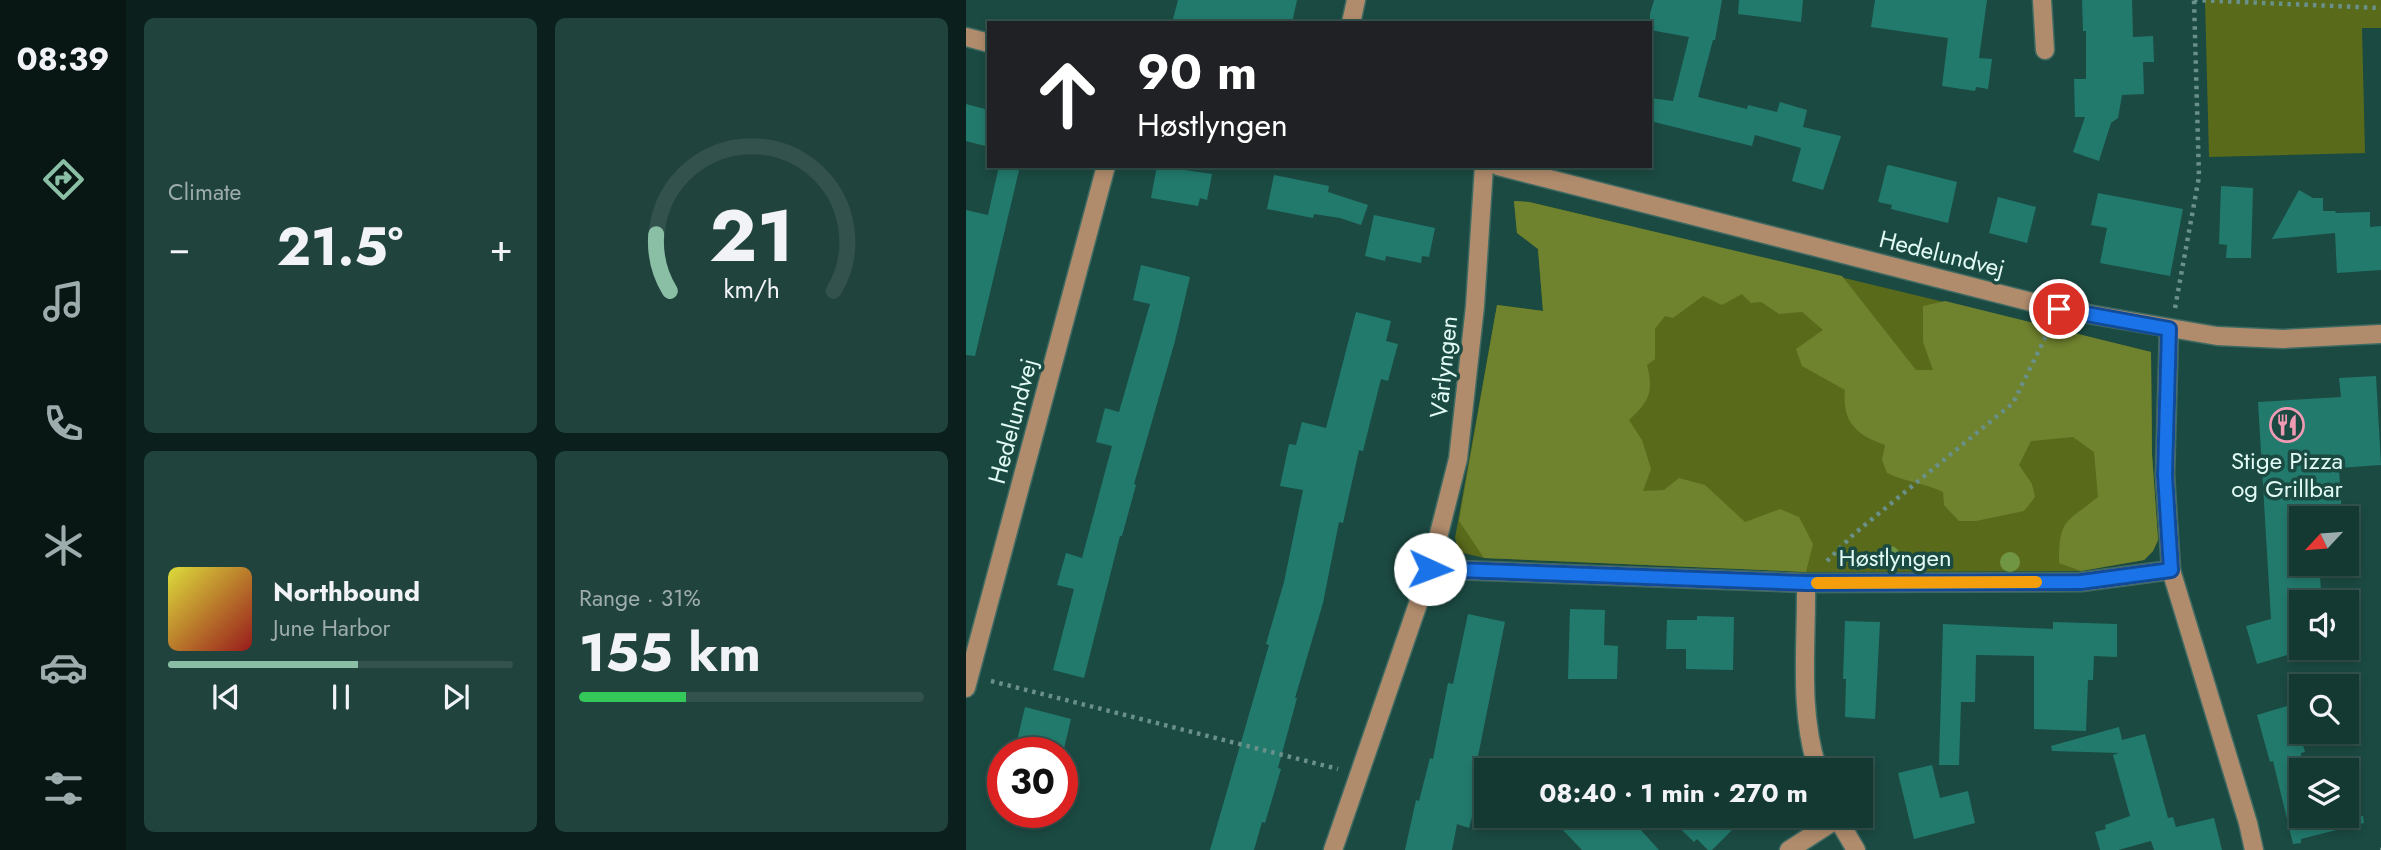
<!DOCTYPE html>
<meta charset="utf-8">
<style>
body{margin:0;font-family:Jost,sans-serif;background:#21433e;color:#f1f3f6;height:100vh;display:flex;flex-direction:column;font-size:26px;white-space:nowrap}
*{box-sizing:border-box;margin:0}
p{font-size:23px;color:#9dacac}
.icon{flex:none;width:38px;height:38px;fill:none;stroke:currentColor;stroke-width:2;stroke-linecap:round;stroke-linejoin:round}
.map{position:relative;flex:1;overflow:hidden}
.sheet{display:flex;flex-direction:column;gap:18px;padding:18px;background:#0b1f1c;width:840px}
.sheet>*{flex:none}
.guide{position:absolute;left:21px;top:21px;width:665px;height:147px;border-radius:0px;box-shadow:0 4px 10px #0003,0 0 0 2px #33524d;background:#202124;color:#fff;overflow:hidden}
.needle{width:46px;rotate:244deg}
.controls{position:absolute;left:1323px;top:506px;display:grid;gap:14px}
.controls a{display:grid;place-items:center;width:70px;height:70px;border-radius:0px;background:#143832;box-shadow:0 4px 10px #0003,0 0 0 2px #33524d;font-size:35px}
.speed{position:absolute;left:21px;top:737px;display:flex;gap:14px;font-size:35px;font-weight:700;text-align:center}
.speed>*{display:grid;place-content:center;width:91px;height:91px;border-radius:50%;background:#143832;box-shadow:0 4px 10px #0003,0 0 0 2px #33524d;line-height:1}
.speed .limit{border:10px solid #d22;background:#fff;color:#111}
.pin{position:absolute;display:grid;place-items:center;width:60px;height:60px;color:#fff;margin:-30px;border:4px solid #fff;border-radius:50%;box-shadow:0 2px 7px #0007}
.me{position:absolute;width:77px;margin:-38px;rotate:92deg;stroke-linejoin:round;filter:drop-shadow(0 0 5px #0008)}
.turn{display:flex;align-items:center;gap:24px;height:147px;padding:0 35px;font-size:32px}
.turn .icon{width:91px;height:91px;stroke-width:2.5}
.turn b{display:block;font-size:49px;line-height:60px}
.big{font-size:52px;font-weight:700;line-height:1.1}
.sheet .widget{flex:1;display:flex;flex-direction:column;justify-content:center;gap:10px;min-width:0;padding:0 24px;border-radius:10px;background:#21433e}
.sheet .dial{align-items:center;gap:0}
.dial svg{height:182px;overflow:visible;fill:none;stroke:#33524d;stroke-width:7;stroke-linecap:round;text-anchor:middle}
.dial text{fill:#f1f3f6;stroke:none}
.song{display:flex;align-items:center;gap:21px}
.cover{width:84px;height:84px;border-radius:10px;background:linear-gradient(135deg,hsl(60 70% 55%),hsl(0 70% 35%))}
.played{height:7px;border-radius:4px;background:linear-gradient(90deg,#8abfa5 55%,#33524d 55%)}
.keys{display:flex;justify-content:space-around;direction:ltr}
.heat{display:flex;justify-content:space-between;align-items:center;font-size:38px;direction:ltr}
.charge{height:10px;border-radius:5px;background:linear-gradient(90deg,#34c759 31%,#33524d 0)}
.sheet .tiles{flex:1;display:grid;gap:18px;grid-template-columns:repeat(2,1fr)}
.trip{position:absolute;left:508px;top:758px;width:399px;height:70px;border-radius:0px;background:#143832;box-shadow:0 4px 10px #0003,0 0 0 2px #33524d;font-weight:700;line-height:70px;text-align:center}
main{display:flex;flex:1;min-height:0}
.tabs{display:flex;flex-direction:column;width:126px;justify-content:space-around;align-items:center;background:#081614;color:#9dacac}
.tabs .icon{width:49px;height:49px}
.tabs .selected{color:#8abfa5}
.tabs b{font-size:32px;color:#f1f3f6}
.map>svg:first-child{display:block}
.green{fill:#5a6a1b}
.forest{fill:#6f822e}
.building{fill:#227a6d}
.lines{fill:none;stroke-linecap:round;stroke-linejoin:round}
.minor-casing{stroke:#3f6a62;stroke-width:21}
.path{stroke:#699089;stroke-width:4.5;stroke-dasharray:3.5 5;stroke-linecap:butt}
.minor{stroke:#b08b6c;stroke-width:18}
.tree{fill:#709644}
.route-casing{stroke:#114b97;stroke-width:18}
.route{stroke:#1a73e8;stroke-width:12}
.slow{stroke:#f59e0b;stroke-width:12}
.labels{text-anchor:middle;stroke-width:7;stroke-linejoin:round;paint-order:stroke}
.street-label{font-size:24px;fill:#e2fbf5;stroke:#1b4a42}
.poi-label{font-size:24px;fill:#e2fbf5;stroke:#1b4a42}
</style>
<main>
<nav class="tabs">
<b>08:39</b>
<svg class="icon selected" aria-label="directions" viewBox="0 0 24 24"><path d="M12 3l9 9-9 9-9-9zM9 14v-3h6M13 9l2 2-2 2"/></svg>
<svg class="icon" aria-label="music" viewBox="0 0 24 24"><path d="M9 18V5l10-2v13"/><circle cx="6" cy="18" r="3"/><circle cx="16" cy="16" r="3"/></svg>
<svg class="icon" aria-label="phone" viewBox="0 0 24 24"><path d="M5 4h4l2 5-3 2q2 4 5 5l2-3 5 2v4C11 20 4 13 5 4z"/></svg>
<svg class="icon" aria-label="climate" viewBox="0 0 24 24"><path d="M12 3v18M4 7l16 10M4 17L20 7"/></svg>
<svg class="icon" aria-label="car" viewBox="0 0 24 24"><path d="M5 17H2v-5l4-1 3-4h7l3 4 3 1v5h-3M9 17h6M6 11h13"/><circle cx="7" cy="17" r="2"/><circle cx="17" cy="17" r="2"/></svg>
<svg class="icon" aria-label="filters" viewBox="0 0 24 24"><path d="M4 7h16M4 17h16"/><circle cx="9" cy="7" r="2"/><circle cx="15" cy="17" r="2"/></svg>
</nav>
<section class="sheet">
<div class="tiles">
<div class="widget"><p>Climate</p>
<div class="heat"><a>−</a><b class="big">21.5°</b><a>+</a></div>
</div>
<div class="widget dial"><svg viewBox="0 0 100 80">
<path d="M14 69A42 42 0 1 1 86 69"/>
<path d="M14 69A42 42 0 0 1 8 44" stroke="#8abfa5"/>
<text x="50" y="56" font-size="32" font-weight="700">21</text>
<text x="50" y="72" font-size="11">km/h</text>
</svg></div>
<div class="widget">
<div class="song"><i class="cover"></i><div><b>Northbound</b><p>June Harbor</p></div></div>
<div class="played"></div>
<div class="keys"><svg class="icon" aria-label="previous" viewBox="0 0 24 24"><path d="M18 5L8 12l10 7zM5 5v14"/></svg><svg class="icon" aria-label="pause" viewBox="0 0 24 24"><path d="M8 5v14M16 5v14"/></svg><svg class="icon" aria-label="next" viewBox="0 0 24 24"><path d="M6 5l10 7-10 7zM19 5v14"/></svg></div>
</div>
<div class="widget"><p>Range · 31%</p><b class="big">155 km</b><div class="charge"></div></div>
</div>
</section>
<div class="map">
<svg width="1415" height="850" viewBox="0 0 1415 850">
<rect width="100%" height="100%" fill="#1b4a42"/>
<!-- green -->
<g class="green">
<path d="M1239 0H1415V28H1396L1399 153 1243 157Z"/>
<path d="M548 201 563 202 1185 352 1186 454 1192 540 1187 551 1178 560 1115 571 840 572 518 558 493 552 489 538 531 305 577 311 572 249 551 233Z"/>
</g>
<!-- forest -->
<path class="forest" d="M548 201 563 202 876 276 950 370H967L957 342V306L979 301 1185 352 1186 454 1192 540 1187 551 1178 560 1115 571 1093 563C1093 518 1100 523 1132 497L1128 452 1107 437 1065 441 1053 465 1066 484 1069 497 1058 511 1010 521H993L978 505 977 492C959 483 939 482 921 473L916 460 919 445C890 435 876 422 879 390L836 366 830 349 857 330 836 312 813 314 795 302 785 303 776 294 756 305 737 296 707 318 699 316 689 329V359L681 365C688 392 683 402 663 420L676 440 685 469 677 491 698 490 713 478 739 485 779 522 814 509 833 517 847 544 840 572 518 558 493 521 531 305 577 311 572 249 551 233Z"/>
<!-- building -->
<g class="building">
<path d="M212 0H331L326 23H206Z"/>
<path d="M688 0H756L749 40H747L732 97 781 109 782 105 811 112 814 102 841 110 837 127 875 136 857 190 826 181 835 148 789 135 786 146 684 121V98L707 101 723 37 684 30V14Z"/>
<path d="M773 0H837L835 22 772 14Z"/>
<path d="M909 0H1021L1013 58 1026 59 1022 89 1010 87 1009 91 976 86 982 38 905 27Z"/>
<path d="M1116 0H1166L1167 37 1187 36 1188 62H1177L1178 94 1156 95 1152 118 1145 123 1133 161 1107 152 1119 117H1109L1108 79H1120V31H1117Z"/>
<path d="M0 104 23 110V147L0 141Z"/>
<path d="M923 165 991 182 982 223 925 209 926 205 912 202 921 166Z"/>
<path d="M33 166H54L9 356 0 355V210L22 215Z"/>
<path d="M191 166 246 174 241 200 234 198 232 206 185 198Z"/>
<path d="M308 175 363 186 362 192 402 205 395 225 374 218 348 214 347 218 301 209Z"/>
<path d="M1255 186 1287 188 1285 258H1260L1261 245 1253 244Z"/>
<path d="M1333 190 1347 198H1357V211H1369L1370 213 1404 212V227L1415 226V270L1371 273 1369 233 1306 239Z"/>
<path d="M1132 193 1217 209 1204 276 1134 263 1141 228 1125 225Z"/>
<path d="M1032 197 1070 207 1061 243 1023 233Z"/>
<path d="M408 215 469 228 463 257 456 256 455 263 420 256 419 261 399 256Z"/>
<path d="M175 265 224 277 209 341 168 484 170 485 156 536H154L118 678 87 670 108 589 91 585 100 553 116 558 146 446 130 442 139 408 153 412 184 304 167 300Z"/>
<path d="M390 312 425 321 420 341 432 344 422 381 415 379 397 451 393 450 377 523 373 522 357 603 329 698H331L312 768 315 769 299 823 296 822 288 850H244L303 645 300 644 318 582 337 490 314 486 323 444 330 445 336 422 360 428Z"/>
<path d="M1410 376 1415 465 1373 468 1376 518H1335V564H1353L1356 602H1335V651L1291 664 1280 626 1305 619 1292 402 1375 397 1373 378Z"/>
<path d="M604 609 639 610 638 645 652 646 651 679H602Z"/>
<path d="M502 614 539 622 506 786 514 788 503 828 491 824 486 850H439L450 800 453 801 464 758 467 759 482 683 487 684Z"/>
<path d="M731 616 768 617 767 670 720 669V649H700L701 620H731Z"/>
<path d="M879 621 914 622 909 719 879 717 880 679H877Z"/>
<path d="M1087 622 1151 624V657L1128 656 1127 680H1122L1120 731 1068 729V656L1010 655 1009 702H995L993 765H973L977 624 1087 629Z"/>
<path d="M1335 702V732H1333L1339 752 1335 753V816H1397L1398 823 1335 839V843L1327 844 1307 761 1304 762 1291 715Z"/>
<path d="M59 707 105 719 97 753 51 741Z"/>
<path d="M1153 727 1156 740 1179 734 1202 818 1207 817 1210 827 1248 818 1256 850H1188L1185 841 1152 850H1134L1129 832 1140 829 1139 825 1164 816 1147 755 1153 753 1086 751 1085 746Z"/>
<path d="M966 765 974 798 1002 791 1009 823 948 839 932 773Z"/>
<path d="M606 816H636L649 830 663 817 693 850H616L594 827Z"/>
<path d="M701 816H755L768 828 746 850H742L731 839 728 842Z"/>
</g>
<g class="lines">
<!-- minor casing -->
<g class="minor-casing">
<g id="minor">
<path d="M1076 0 1079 50"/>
<path d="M385 23 390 0"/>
<path d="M0 37 23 43"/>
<path d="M532 166 1093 309 1251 336 1317 339 1415 334"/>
<path d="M1203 329 1199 475 1205 570 1282 823 1288 850"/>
<path d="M464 569 840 583"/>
<path d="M0 688 140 166"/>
<path d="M852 770C832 711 841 644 840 583L1115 582 1205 570"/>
<path d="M870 816 890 850"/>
<path d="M367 850 464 569 492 459 509 306 518 166"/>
<path d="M823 850 871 819"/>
</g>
</g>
<!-- path -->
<g class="path">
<path d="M1228 0 1415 8"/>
<path d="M1209 308 1233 177 1228 0"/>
<path d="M861 561 888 534 1047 403 1084 328"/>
<path d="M25 681 372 769"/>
<path d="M1414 850H1415"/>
</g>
<!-- minor -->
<use href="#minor" class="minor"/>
</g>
<!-- trees -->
<g class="tree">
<circle cx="924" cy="556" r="10"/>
<circle cx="1044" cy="562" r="10"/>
</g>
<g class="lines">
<!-- route casing -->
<g class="route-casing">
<path id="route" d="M464 569 840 583 1115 582 1205 570 1199 475 1203 329 1093 309"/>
</g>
<!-- route -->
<use href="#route" class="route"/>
<!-- slow -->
<path class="slow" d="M851 583 1070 582"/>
</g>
<!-- icons -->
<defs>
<g id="restaurant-ring" transform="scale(1.75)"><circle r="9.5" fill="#1b4a42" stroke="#f19ab3" stroke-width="1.5"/><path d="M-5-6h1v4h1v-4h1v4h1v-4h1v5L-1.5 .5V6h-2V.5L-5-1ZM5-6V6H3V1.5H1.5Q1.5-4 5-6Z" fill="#f19ab3"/></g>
</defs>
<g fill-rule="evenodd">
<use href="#restaurant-ring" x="1321" y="425"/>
</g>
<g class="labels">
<!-- street labels -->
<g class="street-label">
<text transform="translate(976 254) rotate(14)" y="8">Hedelundvej</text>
<text transform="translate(478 367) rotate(-84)" y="8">Vårlyngen</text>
<text transform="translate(47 421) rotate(-75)" y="8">Hedelundvej</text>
<text x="929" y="566">Høstlyngen</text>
</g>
<!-- poi labels -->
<g class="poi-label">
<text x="1321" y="469">Stige Pizza<tspan x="1321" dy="28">og Grillbar</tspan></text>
</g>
</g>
</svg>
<div class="controls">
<a><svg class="needle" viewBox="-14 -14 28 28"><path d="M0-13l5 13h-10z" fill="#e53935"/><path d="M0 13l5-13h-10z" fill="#9dacac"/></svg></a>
<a><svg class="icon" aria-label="sound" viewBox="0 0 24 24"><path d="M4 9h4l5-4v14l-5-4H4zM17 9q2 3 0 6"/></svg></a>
<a><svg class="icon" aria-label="search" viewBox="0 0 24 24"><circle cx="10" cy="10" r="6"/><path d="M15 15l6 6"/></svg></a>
<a><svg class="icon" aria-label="layers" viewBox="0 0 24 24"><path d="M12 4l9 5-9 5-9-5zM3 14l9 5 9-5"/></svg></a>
</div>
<div class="speed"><div class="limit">30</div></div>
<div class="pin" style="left:1093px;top:309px;background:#d93025"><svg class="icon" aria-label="arrive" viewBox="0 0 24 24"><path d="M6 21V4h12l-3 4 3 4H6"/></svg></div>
<svg class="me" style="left:464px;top:569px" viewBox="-20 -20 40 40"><circle r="19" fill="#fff"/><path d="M0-13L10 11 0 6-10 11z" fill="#1a73e8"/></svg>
<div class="trip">08:40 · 1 min · 270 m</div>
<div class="guide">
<div class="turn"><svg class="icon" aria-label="ahead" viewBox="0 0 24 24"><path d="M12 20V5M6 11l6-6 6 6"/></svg><div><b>90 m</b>Høstlyngen</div></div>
</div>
</div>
</main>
